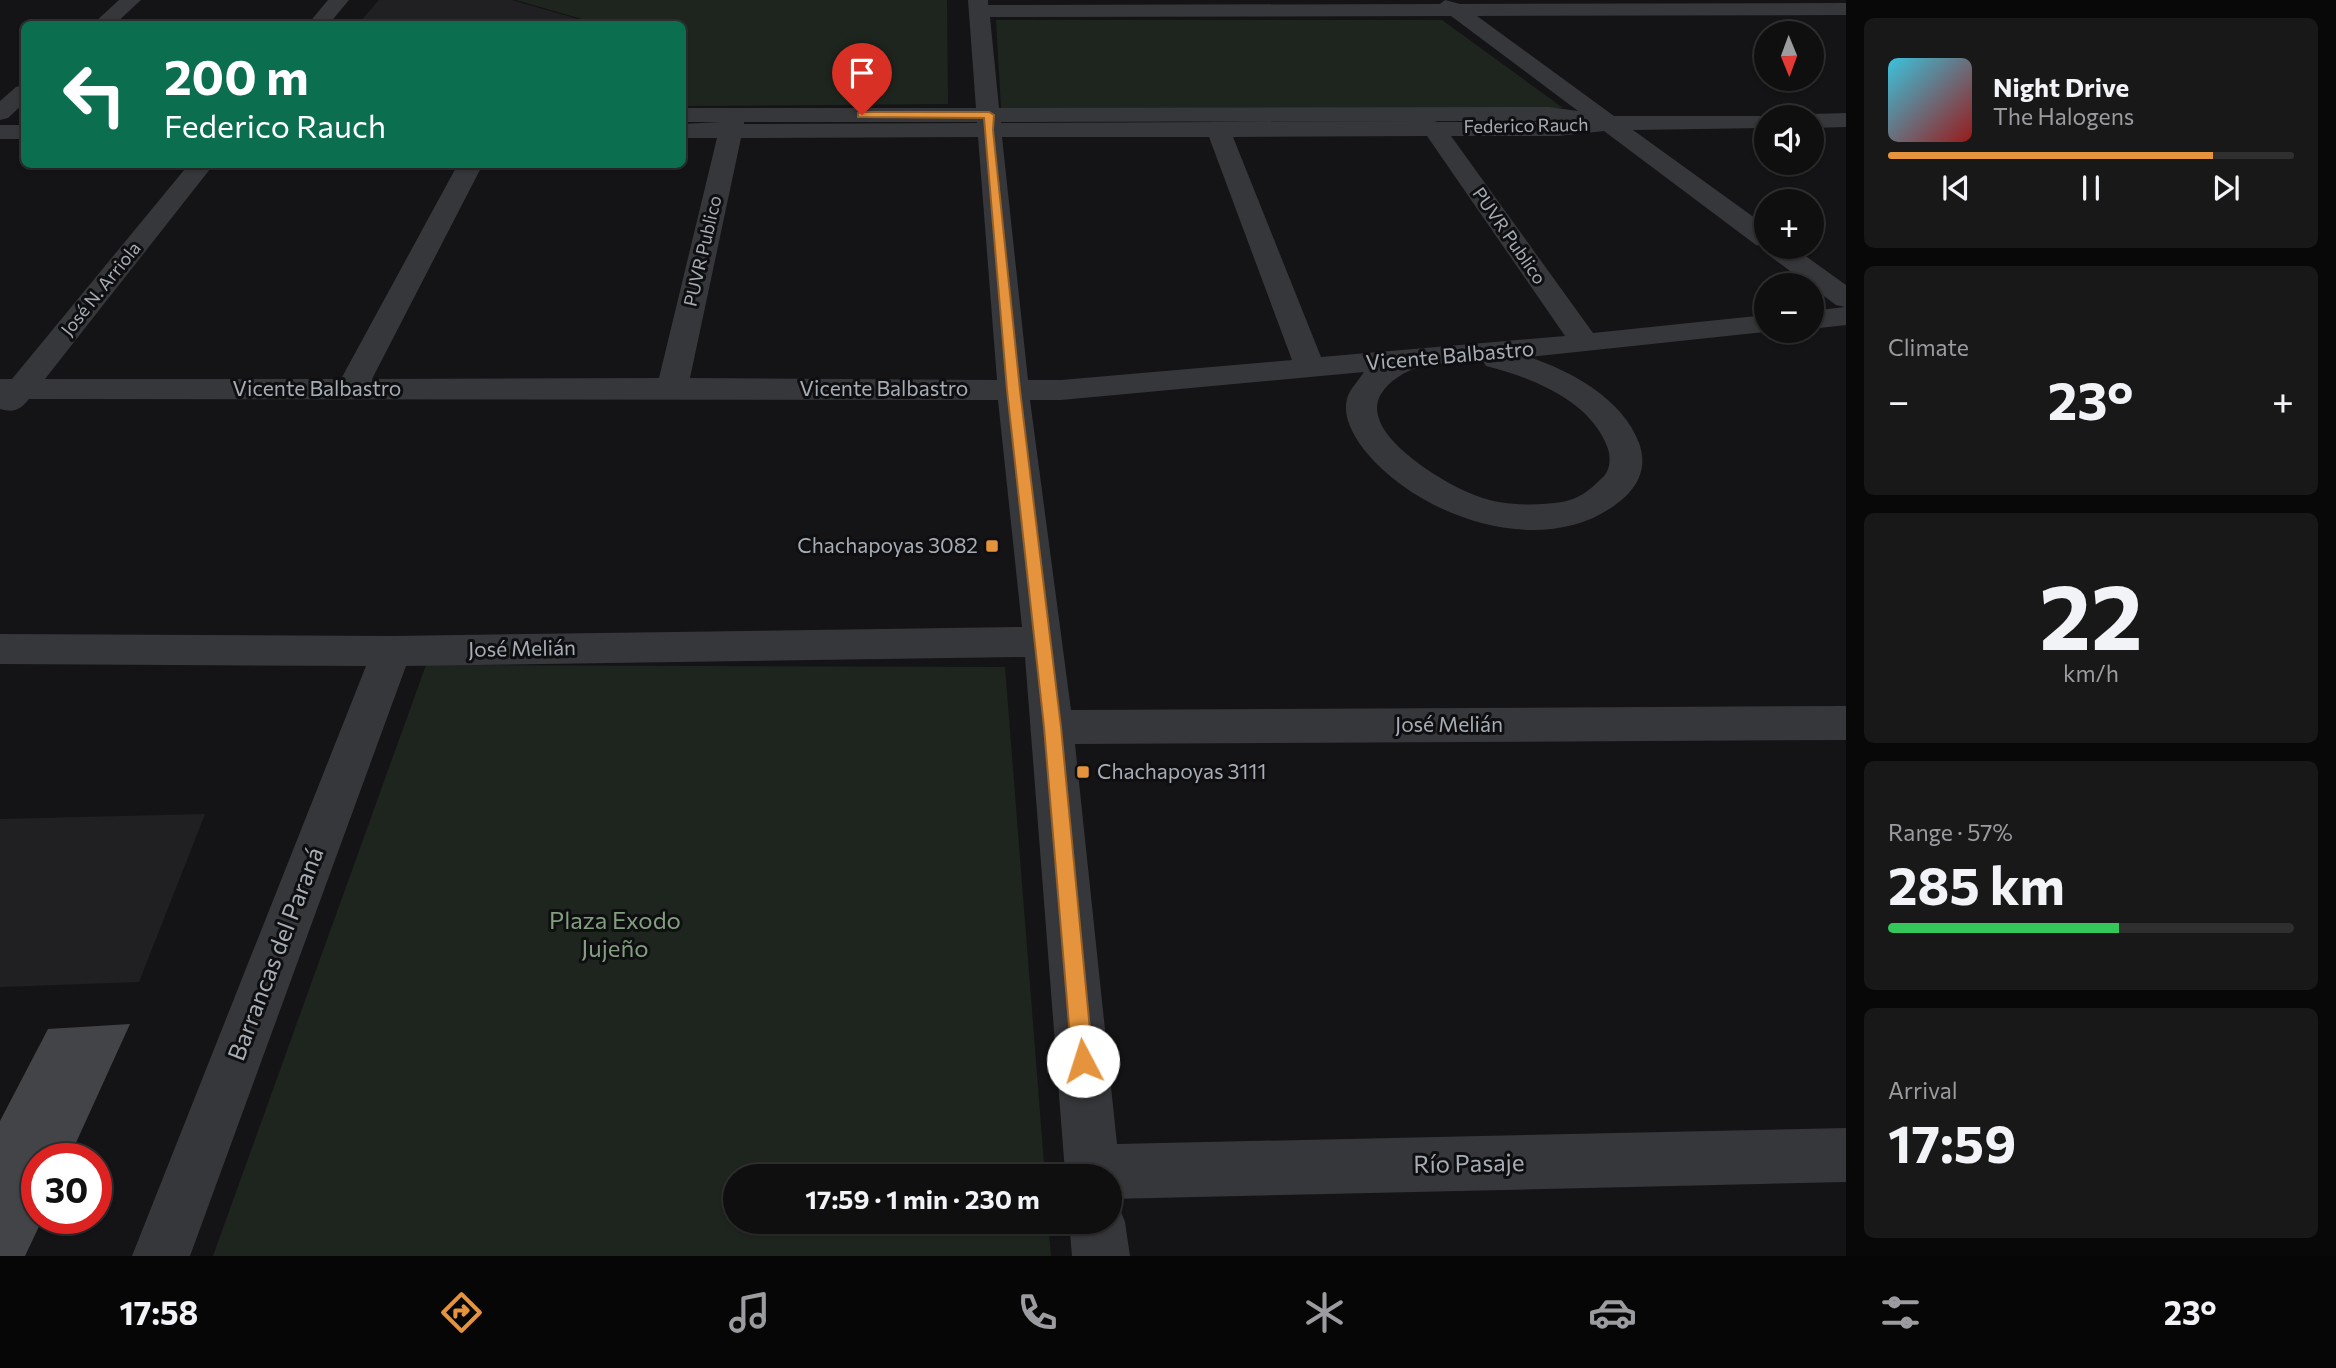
<!DOCTYPE html>
<meta charset="utf-8">
<style>
body{margin:0;font-family:Commissioner,sans-serif;background:#181819;color:#f1f3f6;height:100vh;display:flex;flex-direction:column;font-size:26px;white-space:nowrap}
*{box-sizing:border-box;margin:0}
p{font-size:23px;color:#9b9c9f}
.icon{flex:none;width:38px;height:38px;fill:none;stroke:currentColor;stroke-width:2;stroke-linecap:round;stroke-linejoin:round}
.map{position:relative;flex:1;overflow:hidden}
.sheet{display:flex;flex-direction:column;gap:18px;padding:18px;background:#080809;width:490px}
.sheet>*{flex:none}
.hud{position:absolute;left:21px;top:21px;width:665px;height:147px;border-radius:10px;box-shadow:0 2px 5px #0004,0 0 0 2px #2f2f30;background:#0b6e4f;color:#fff;overflow:hidden}
.needle{width:46px;rotate:179deg}
.tools{position:absolute;left:1754px;top:21px;display:grid;gap:14px}
.tools a{display:grid;place-items:center;width:70px;height:70px;border-radius:50%;background:#0f0f10;box-shadow:0 2px 5px #0004,0 0 0 2px #2f2f30;font-size:35px}
.speed{position:absolute;left:21px;top:1143px;display:flex;gap:14px;font-size:35px;font-weight:700;text-align:center}
.speed>*{display:grid;place-content:center;width:91px;height:91px;border-radius:50%;background:#0f0f10;box-shadow:0 2px 5px #0004,0 0 0 2px #2f2f30;line-height:1}
.speed .limit{border:10px solid #d22;background:#fff;color:#111}
.pin{position:absolute;display:grid;place-items:center;width:60px;height:60px;color:#fff;margin:-72px -30px;border-radius:50% 50% 50% 0;rotate:-45deg;box-shadow:0 0 7px #0007}
.pin .icon{rotate:45deg}
.me{position:absolute;width:77px;margin:-38px;rotate:355deg;stroke-linejoin:round;filter:drop-shadow(0 0 5px #0008)}
.turn{display:flex;align-items:center;gap:24px;height:147px;padding:0 28px;font-size:32px}
.turn .icon{width:91px;height:91px;stroke-width:2.5}
.turn b{display:block;font-size:49px;line-height:60px}
.big{font-size:52px;font-weight:700;line-height:1.1}
.sheet .widget{flex:1;display:flex;flex-direction:column;justify-content:center;gap:10px;min-width:0;padding:0 24px;border-radius:10px;background:#181819}
.sheet .dial{align-items:center;gap:0}
.dial b{font-size:91px;line-height:1}
.song{display:flex;align-items:center;gap:21px}
.cover{width:84px;height:84px;border-radius:10px;background:linear-gradient(135deg,hsl(190 70% 55%),hsl(0 70% 35%))}
.played{height:7px;border-radius:4px;background:linear-gradient(90deg,#e5943d 80%,#2f2f30 80%)}
.keys{display:flex;justify-content:space-around;direction:ltr}
.heat{display:flex;justify-content:space-between;align-items:center;font-size:38px;direction:ltr}
.charge{height:10px;border-radius:5px;background:linear-gradient(90deg,#34c759 57%,#2f2f30 0)}
.trip{position:absolute;left:723px;top:1164px;width:399px;height:70px;border-radius:35px;background:#0f0f10;box-shadow:0 2px 5px #0004,0 0 0 2px #2f2f30;font-weight:700;line-height:70px;text-align:center}
.menu{display:flex;height:112px;justify-content:space-around;align-items:center;background:#060606;color:#9b9c9f}
.menu .icon{width:49px;height:49px}
.menu .active{color:#e5943d}
.menu b{font-size:32px;color:#f1f3f6}
main{display:flex;flex:1;min-height:0}
.map>svg:first-child{display:block}
.built{fill:#202022}
.green{fill:#1e251e}
.building{fill:#434448}
.lines{fill:none;stroke-linecap:round;stroke-linejoin:round}
.minor{fill:#35373a;fill-rule:evenodd}
.route{fill:#e5943d;stroke:#956028;stroke-width:2}
.poi-dot{fill:#e5943d;stroke:#0f0f11;stroke-width:2.5}
.labels{text-anchor:middle;stroke-width:6;stroke-linejoin:round;paint-order:stroke}
.far-street-label{font-size:18px;fill:#a7adb5;stroke:#0f0f11}
.street-label{font-size:21px;fill:#a7adb5;stroke:#0f0f11}
.poi-label{font-size:21px;fill:#a7adb5;stroke:#0f0f11;text-anchor:end}
.near-park-label{font-size:24px;fill:#829f7f;stroke:#0f0f11}
.near-street-label{font-size:24px;fill:#a7adb5;stroke:#0f0f11}
</style>
<main>
<div class="map">
<svg width="1846" height="1256" viewBox="0 0 1846 1256">
<rect width="100%" height="100%" fill="#141416"/>
<!-- built -->
<g class="built">
<path d="M379 0H512L595 24H358Z"/>
<path d="M205 814 139 982 0 987V819Z"/>
</g>
<!-- green -->
<g class="green">
<path d="M516 0H947L948 104 683 106 682 24H599Z"/>
<path d="M996 20H1442L1563 108H1001Z"/>
<path d="M426 665 1005 667 1045 1176H735V1222H1048L1051 1256H213Z"/>
</g>
<!-- building -->
<path class="building" d="M130 1024 69 1158H37V1218H43L25 1256H0V1121L48 1029Z"/>
<g class="lines">
<!-- minor -->
<g class="minor">
<path d="M119 0H141L115 24H93Z"/>
<path d="M328 0H349L329 24H308Z"/>
<path d="M968 0H988V5L1440 4 1445 0 1460 4 1846 3V15L1477 16 1614 116H1774L1766 117V128L1633 130 1766 226V247H1793L1846 285V325L1811 329V311L1845 307 1836 305 1766 253 1763 246 1756 245 1604 131 1558 136H1451L1593 333 1766 315V331H1774L1529 357C1571 371 1623 399 1639 443 1646 462 1642 480 1627 495 1555 564 1423 521 1366 452 1355 438 1342 418 1347 399 1349 390 1359 380 1364 372L1061 400H1030L1071 710 1846 706V740L1075 744 1117 1144 1846 1128V1182L1110 1199V1176H1066L1065 1172 1025 657 406 666 190 1256H132L366 666 0 664V634L392 636 1022 627 998 400 29 399C20 410 14 413 0 409V379H12L189 164H214L45 379H341L458 164H483L372 379 659 378 717 138H682V124L720 122H682V108H976ZM1451 16 1578 111 1549 107 999 108 990 17ZM1432 121 1001 123V122ZM1434 121H1549L1555 122H1438ZM744 122H977V123L744 124ZM1427 136 1565 336 1321 357 1233 137ZM978 137 997 380 690 378 741 138ZM1002 137H1209L1292 360 1061 380H1028ZM1483 361 1486 366C1531 377 1592 401 1608 449 1611 459 1610 471 1602 478 1590 490 1579 499 1562 502 1535 506 1503 506 1477 496 1448 486 1357 434 1381 394 1389 381 1405 371 1420 367 1439 362 1463 363 1483 361Z"/>
<path d="M24 85V103L8 118 0 120V101L16 87Z"/>
<path d="M1846 113V127L1811 128V117H1802L1811 114Z"/>
<rect x="0" y="125" width="24" height="14"/>
<path d="M1110 1199 1117 1202 1125 1222 1130 1256H1072L1069 1222H1110Z"/>
</g>
</g>
<!-- route -->
<path class="route" d="M862 112H989L994 115 993 130 1020 390 1061 727 1093 1061 1090 1069 1083 1072 1075 1069 1072 1061 1044 727 1007 390 984 118 858 117V113Z"/>
<!-- markers -->
<g class="poi-dot">
<rect x="985" y="539" width="14" height="14" rx="3.5"/>
<rect x="1076" y="765" width="14" height="14" rx="3.5"/>
</g>
<g class="labels">
<!-- far-street labels -->
<g class="far-street-label">
<text transform="translate(1526 126) rotate(-1)" y="6">Federico Rauch</text>
<text transform="translate(1509 236) rotate(55)" y="6">PUVR Publico</text>
<text transform="translate(703 251) rotate(-77)" y="6">PUVR Publico</text>
<text transform="translate(101 289) rotate(-51)" y="6">José N. Arriola</text>
</g>
<!-- street labels -->
<g class="street-label">
<text transform="translate(1450 356) rotate(-5)" y="7">Vicente Balbastro</text>
<text x="317" y="396">Vicente Balbastro</text>
<text x="884" y="396">Vicente Balbastro</text>
<text transform="translate(522 649) rotate(-1)" y="7">José Melián</text>
<text x="1449" y="732">José Melián</text>
</g>
<!-- poi labels -->
<g class="poi-label">
<text x="978" y="553">Chachapoyas 3082</text>
<text x="1097" y="779" text-anchor="start">Chachapoyas 3111</text>
</g>
<!-- near-park labels -->
<g class="near-park-label">
<text x="615" y="929">Plaza Exodo<tspan x="615" dy="28">Jujeño</tspan></text>
</g>
<!-- near-street labels -->
<g class="near-street-label">
<text transform="translate(276 954) rotate(-69)" y="8">Barrancas del Paraná</text>
<text transform="translate(1469 1164) rotate(-1)" y="8">Río Pasaje</text>
</g>
</g>
</svg>
<div class="tools">
<a><svg class="needle" viewBox="-14 -14 28 28"><path d="M0-13l5 13h-10z" fill="#e53935"/><path d="M0 13l5-13h-10z" fill="#9b9c9f"/></svg></a>
<a><svg class="icon" aria-label="sound" viewBox="0 0 24 24"><path d="M4 9h4l5-4v14l-5-4H4zM17 9q2 3 0 6"/></svg></a>
<a>+</a>
<a>−</a>
</div>
<div class="speed"><div class="limit">30</div></div>
<div class="pin" style="left:862px;top:115px;background:#d93025"><svg class="icon" aria-label="arrive" viewBox="0 0 24 24"><path d="M6 21V4h12l-3 4 3 4H6"/></svg></div>
<svg class="me" style="left:1083px;top:1061px" viewBox="-20 -20 40 40"><circle r="19" fill="#fff"/><path d="M0-13L10 11 0 6-10 11z" fill="#e5943d"/></svg>
<div class="trip">17:59 · 1 min · 230 m</div>
<div class="hud">
<div class="turn"><svg class="icon" aria-label="left" viewBox="0 0 24 24"><path d="M17 20v-9H6M10 6l-5 5 5 5"/></svg><div><b>200 m</b>Federico Rauch</div></div>
</div>
</div>
<section class="sheet">
<div class="widget">
<div class="song"><i class="cover"></i><div><b>Night Drive</b><p>The Halogens</p></div></div>
<div class="played"></div>
<div class="keys"><svg class="icon" aria-label="previous" viewBox="0 0 24 24"><path d="M18 5L8 12l10 7zM5 5v14"/></svg><svg class="icon" aria-label="pause" viewBox="0 0 24 24"><path d="M8 5v14M16 5v14"/></svg><svg class="icon" aria-label="next" viewBox="0 0 24 24"><path d="M6 5l10 7-10 7zM19 5v14"/></svg></div>
</div>
<div class="widget"><p>Climate</p>
<div class="heat"><a>−</a><b class="big">23°</b><a>+</a></div>
</div>
<div class="widget dial"><b>22</b><p>km/h</p></div>
<div class="widget"><p>Range · 57%</p><b class="big">285 km</b><div class="charge"></div></div>
<div class="widget"><p>Arrival</p><b class="big">17:59</b></div>
</section>
</main>
<nav class="menu">
<b>17:58</b>
<svg class="icon active" aria-label="directions" viewBox="0 0 24 24"><path d="M12 3l9 9-9 9-9-9zM9 14v-3h6M13 9l2 2-2 2"/></svg>
<svg class="icon" aria-label="music" viewBox="0 0 24 24"><path d="M9 18V5l10-2v13"/><circle cx="6" cy="18" r="3"/><circle cx="16" cy="16" r="3"/></svg>
<svg class="icon" aria-label="phone" viewBox="0 0 24 24"><path d="M5 4h4l2 5-3 2q2 4 5 5l2-3 5 2v4C11 20 4 13 5 4z"/></svg>
<svg class="icon" aria-label="climate" viewBox="0 0 24 24"><path d="M12 3v18M4 7l16 10M4 17L20 7"/></svg>
<svg class="icon" aria-label="car" viewBox="0 0 24 24"><path d="M5 17H2v-5l4-1 3-4h7l3 4 3 1v5h-3M9 17h6M6 11h13"/><circle cx="7" cy="17" r="2"/><circle cx="17" cy="17" r="2"/></svg>
<svg class="icon" aria-label="filters" viewBox="0 0 24 24"><path d="M4 7h16M4 17h16"/><circle cx="9" cy="7" r="2"/><circle cx="15" cy="17" r="2"/></svg>
<b>23°</b>
</nav>
